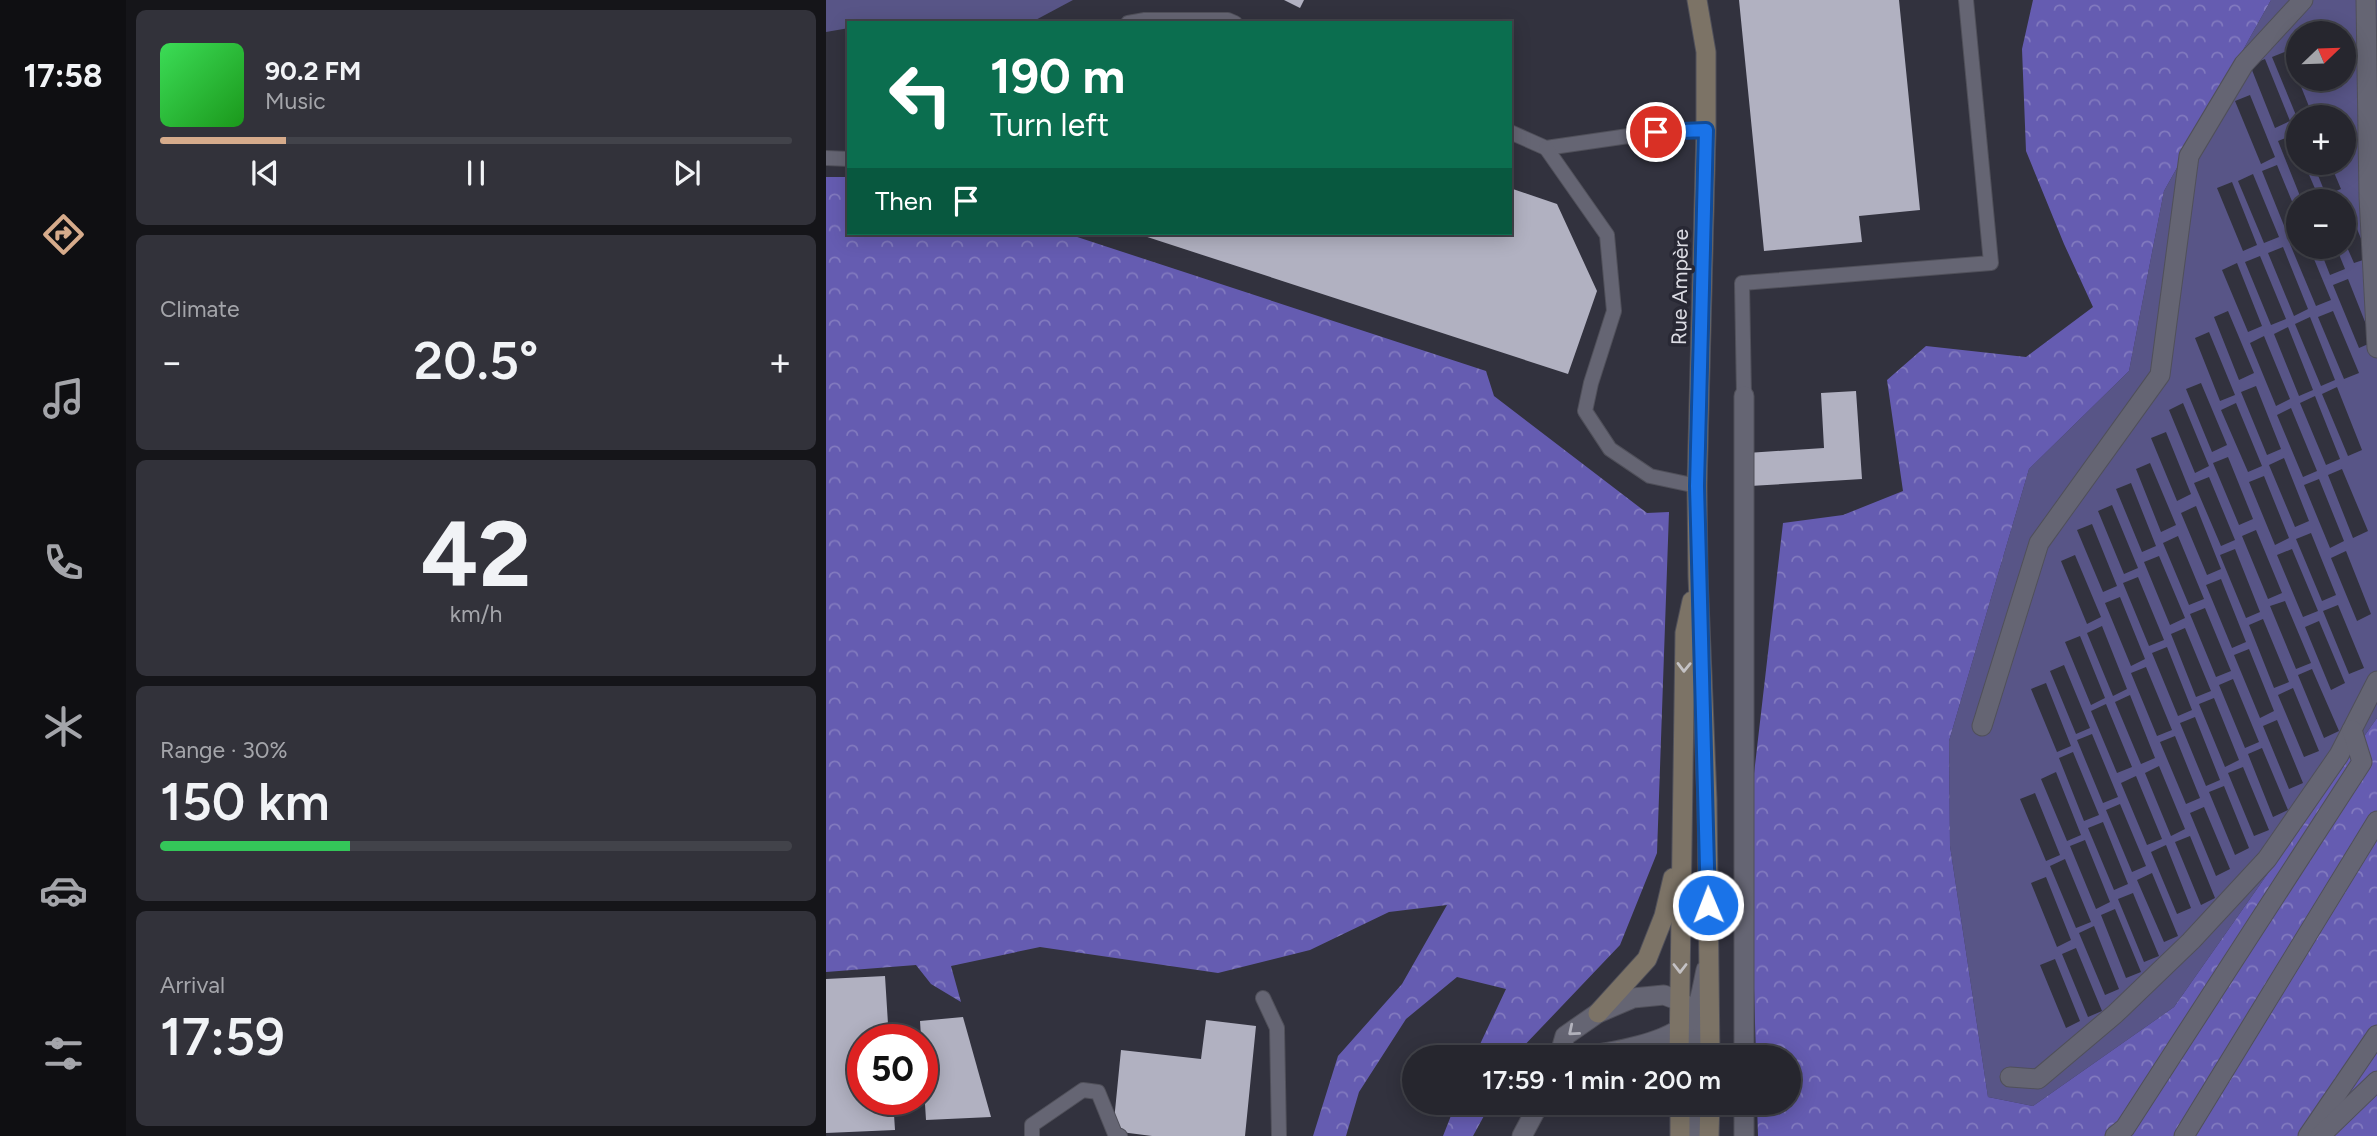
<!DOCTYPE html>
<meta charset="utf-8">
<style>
body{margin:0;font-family:Figtree,sans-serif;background:#32323a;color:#f1f3f6;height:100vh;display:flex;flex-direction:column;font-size:26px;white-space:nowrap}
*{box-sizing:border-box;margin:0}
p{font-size:23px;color:#a4a5aa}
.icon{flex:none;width:38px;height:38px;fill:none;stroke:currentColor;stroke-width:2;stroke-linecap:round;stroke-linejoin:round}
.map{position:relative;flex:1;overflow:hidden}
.drawer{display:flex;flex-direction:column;gap:10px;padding:10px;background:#151519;width:700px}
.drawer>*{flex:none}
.top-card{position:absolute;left:21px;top:21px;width:665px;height:214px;border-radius:0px;box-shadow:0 4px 18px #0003,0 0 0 2px #42434a;background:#0b6e4f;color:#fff;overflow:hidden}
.needle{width:46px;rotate:67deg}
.tools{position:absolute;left:1460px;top:21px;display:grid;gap:14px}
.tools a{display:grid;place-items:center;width:70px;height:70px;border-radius:50%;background:#26262e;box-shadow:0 4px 18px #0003,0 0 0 2px #42434a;font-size:35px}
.speed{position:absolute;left:21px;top:1024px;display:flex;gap:14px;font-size:35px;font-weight:700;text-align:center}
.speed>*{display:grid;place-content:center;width:91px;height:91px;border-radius:50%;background:#26262e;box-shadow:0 4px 18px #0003,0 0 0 2px #42434a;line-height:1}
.speed .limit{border:10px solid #d22;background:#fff;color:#111}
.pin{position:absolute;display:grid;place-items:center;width:60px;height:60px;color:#fff;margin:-30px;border:4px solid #fff;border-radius:50%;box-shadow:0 2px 7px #0007}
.me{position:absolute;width:77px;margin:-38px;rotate:359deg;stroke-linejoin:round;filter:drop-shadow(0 0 5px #0008)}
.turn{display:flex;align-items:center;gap:24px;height:147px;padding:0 28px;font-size:32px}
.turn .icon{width:91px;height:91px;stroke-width:2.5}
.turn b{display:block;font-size:49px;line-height:60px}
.then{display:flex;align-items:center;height:66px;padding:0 28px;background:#0003;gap:14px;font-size:26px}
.big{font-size:52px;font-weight:600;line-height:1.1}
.drawer .tile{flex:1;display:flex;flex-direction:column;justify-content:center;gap:10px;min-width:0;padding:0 24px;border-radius:10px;background:#32323a}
.drawer .dial{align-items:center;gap:0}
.dial b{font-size:91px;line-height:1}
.song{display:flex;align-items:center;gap:21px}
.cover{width:84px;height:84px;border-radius:10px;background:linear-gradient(135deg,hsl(130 70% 55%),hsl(120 70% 35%))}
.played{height:7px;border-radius:4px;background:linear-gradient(90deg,#d6ab8b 20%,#42434a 20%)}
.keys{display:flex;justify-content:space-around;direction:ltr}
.heat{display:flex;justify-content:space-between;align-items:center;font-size:38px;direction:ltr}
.charge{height:10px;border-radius:5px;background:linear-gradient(90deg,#34c759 30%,#42434a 0)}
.trip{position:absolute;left:576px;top:1045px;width:399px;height:70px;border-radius:35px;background:#26262e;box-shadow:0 4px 18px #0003,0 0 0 2px #42434a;font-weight:600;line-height:70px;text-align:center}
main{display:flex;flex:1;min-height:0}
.menu{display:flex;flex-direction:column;width:126px;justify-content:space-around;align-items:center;background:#0f0f12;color:#a4a5aa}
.menu .icon{width:49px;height:49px}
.menu .current{color:#d6ab8b}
.menu b{font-size:32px;color:#f1f3f6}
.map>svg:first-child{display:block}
.green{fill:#585587;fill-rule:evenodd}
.forest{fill:url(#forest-crowns)}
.building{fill:#b1b1c1}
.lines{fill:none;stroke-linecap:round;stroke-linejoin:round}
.service-casing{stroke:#50505a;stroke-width:16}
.minor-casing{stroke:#50505a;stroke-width:21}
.tertiary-casing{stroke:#50505a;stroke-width:21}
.secondary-casing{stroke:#50505a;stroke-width:21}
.service{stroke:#656573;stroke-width:14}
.minor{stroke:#656573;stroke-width:19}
.tertiary{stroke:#656573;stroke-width:19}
.secondary{stroke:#7c7366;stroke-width:19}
.oneway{stroke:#c4c2c4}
.oneway2{stroke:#b2b2bc}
.route-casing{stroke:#114b97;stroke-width:18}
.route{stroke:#1a73e8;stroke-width:12}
.labels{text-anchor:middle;stroke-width:7;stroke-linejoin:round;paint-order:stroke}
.street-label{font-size:21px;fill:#dcdce4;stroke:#282834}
</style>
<main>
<nav class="menu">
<b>17:58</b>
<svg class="icon current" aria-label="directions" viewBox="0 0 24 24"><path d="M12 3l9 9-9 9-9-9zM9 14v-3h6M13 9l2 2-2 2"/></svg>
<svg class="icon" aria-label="music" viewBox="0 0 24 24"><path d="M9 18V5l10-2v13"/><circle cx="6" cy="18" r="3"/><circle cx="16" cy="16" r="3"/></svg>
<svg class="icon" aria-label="phone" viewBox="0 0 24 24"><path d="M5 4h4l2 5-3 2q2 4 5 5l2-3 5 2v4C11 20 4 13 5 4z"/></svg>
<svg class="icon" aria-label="climate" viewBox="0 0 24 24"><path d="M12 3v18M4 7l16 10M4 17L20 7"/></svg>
<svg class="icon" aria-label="car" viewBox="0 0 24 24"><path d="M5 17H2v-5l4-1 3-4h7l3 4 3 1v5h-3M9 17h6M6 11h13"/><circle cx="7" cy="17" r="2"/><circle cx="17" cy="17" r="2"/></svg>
<svg class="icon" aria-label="filters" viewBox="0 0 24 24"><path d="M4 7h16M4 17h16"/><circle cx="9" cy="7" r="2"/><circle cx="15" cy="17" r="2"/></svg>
</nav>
<section class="drawer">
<div class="tile">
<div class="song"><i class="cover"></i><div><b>90.2 FM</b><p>Music</p></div></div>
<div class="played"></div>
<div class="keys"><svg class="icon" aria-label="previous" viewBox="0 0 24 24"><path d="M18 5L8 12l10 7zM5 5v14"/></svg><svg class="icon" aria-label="pause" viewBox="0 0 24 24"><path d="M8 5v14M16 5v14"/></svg><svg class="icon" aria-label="next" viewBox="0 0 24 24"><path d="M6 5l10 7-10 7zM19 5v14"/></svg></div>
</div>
<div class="tile"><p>Climate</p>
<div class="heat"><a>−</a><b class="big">20.5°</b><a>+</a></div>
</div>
<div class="tile dial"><b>42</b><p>km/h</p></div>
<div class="tile"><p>Range · 30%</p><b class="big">150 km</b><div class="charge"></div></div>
<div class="tile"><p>Arrival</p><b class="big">17:59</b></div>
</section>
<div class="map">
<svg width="1551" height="1136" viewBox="0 0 1551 1136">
<defs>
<pattern id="forest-crowns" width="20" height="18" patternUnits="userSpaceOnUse" patternTransform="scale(1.75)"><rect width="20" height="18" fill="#655cb1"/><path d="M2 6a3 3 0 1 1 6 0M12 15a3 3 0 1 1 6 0" fill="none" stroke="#827abf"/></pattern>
</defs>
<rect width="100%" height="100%" fill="#32323e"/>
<!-- green -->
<g class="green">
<path d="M0 0H247L204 23H23V28L0 32Z"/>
<path d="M1445 0H1551V718L1348 1007 1207 1106 1162 1097 1124 846 1123 741 1203 469 1303 371 1338 191ZM1472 33H1517V79H1472L1486 114 1479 117H1517V163H1504L1515 189 1500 195 1487 163H1478L1493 198 1486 201H1502L1517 195 1543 258 1528 263 1517 238V247H1510L1519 269 1504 275 1493 247H1483L1505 300 1490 306 1464 244 1472 240V229L1461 233 1436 171 1451 165 1472 216V201H1476L1452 141 1467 135 1472 147V120L1446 57 1461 51 1472 77ZM1439 59 1464 121 1449 128 1424 65ZM1424 95 1449 157 1435 164 1409 101ZM1427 174 1453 237 1438 243 1412 181ZM1406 182 1431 245 1417 251 1391 188ZM1457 247 1482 309 1468 316 1442 253ZM1434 256 1460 319 1445 325 1419 262ZM1411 263 1436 326 1422 332 1396 270ZM1522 279 1547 342 1533 348 1507 285ZM1402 311 1428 373 1413 380 1388 317ZM1507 311 1533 373 1518 379 1492 317ZM1484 317 1509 380 1495 386 1469 324ZM1462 327 1487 390 1473 396 1448 334ZM1383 332 1409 395 1394 401 1369 338ZM1438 336 1464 399 1450 406 1424 343ZM1375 383 1401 445 1386 452 1360 389ZM1430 386 1455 449 1441 455 1415 392ZM1511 387 1536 450 1522 456 1496 394ZM1489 396 1514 459 1500 465 1474 403ZM1357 403 1383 466 1369 473 1343 410ZM1410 403 1436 466 1422 472 1395 410ZM1465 408 1491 471 1477 477 1451 415ZM1340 432 1365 494 1351 501 1325 438ZM1402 457 1427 519 1413 525 1387 463ZM1458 458 1483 521 1469 527 1443 465ZM1324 463 1350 525 1335 532 1310 469ZM1516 469 1542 531 1527 538 1502 475ZM1438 476 1463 538 1449 545 1423 482ZM1383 477 1409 540 1395 546 1368 483ZM1493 479 1518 541 1504 548 1478 485ZM1305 483 1330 546 1316 552 1290 489ZM1286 505 1312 568 1298 574 1272 511ZM1370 506 1395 569 1381 575 1355 513ZM1266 524 1291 586 1277 592 1251 530ZM1430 530 1456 593 1442 599 1416 536ZM1485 533 1510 595 1496 601 1470 539ZM1352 536 1378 599 1363 605 1337 543ZM1409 549 1434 612 1420 618 1394 555ZM1466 549 1492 611 1477 617 1451 555ZM1520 551 1545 614 1531 621 1505 558ZM1249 555 1275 617 1261 624 1235 561ZM1333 556 1359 618 1344 625 1318 562ZM1312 577 1338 640 1323 646 1297 583ZM1395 579 1420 642 1406 648 1380 585ZM1294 597 1319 659 1305 666 1279 603ZM1459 601 1485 663 1470 669 1444 606ZM1512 605 1538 668 1523 674 1497 611ZM1379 608 1405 671 1390 677 1364 614ZM1437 619 1463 682 1448 688 1423 625ZM1493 621 1519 683 1505 690 1479 627ZM1276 626 1301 689 1287 696 1261 633ZM1359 628 1385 691 1370 697 1345 634ZM1254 636 1279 698 1265 705 1239 642ZM1341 647 1366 710 1352 716 1326 653ZM1423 649 1448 711 1434 718 1408 655ZM1238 665 1264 728 1250 734 1224 671ZM1320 667 1346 730 1331 736 1305 673ZM1486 669 1513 731 1498 738 1472 675ZM1407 679 1433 742 1419 748 1393 685ZM1220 683 1245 746 1231 752 1205 689ZM1467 688 1493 751 1478 757 1452 695ZM1304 695 1329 758 1315 764 1289 702ZM1388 698 1413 760 1399 767 1373 704ZM1280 704 1306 767 1291 773 1265 711ZM1369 717 1394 780 1380 786 1354 723ZM1451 720 1477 783 1463 789 1437 726ZM1266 734 1292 797 1277 803 1251 740ZM1349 736 1374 798 1360 804 1334 742ZM1436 748 1462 810 1447 817 1422 754ZM1247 752 1273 815 1258 821 1233 758ZM1333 766 1359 829 1345 836 1319 773ZM1417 767 1443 830 1428 836 1402 773ZM1230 772 1255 835 1241 841 1215 779ZM1310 776 1336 839 1321 845 1295 783ZM1398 786 1423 848 1409 855 1383 792ZM1209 793 1234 855 1220 861 1194 799ZM1294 804 1320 866 1306 872 1280 810ZM1378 807 1404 869 1390 876 1364 813ZM1277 822 1302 884 1288 890 1262 828ZM1364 836 1389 898 1375 905 1349 842ZM1259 840 1284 902 1270 909 1244 846ZM1340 845 1365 908 1351 914 1325 852ZM1239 859 1265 922 1250 928 1224 866ZM1326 873 1352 936 1338 942 1311 880ZM1220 877 1245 940 1231 947 1205 883ZM1307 893 1333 956 1318 962 1292 899ZM1289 909 1315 972 1300 978 1275 915ZM1268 926 1293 989 1279 995 1253 933ZM1250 948 1276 1011 1262 1017 1236 954ZM1229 959 1254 1021 1240 1028 1214 965Z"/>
</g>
<!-- forest -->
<g class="forest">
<path d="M1207 0H1445L1338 191 1303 371 1203 469 1123 741 1124 846 1162 1097 1207 1106 1348 1007 1551 718V1136H932L931 1103 962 1102V1057H930L923 817 957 523 1017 515 1077 491 1061 380 1100 346 1200 357 1267 307 1238 244 1200 151 1196 49Z"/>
<path d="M0 177H23V233H239L660 371 668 396 821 513 843 512 831 853 794 945 695 1049 690 1057H648L680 989 631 977 580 1019 533 1092 520 1136H487L512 1056 576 984 621 905 563 912 484 950 392 973 214 947 125 966 135 1002 105 984 90 965 0 972Z"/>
<path d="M630 1103H665L647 1136H617Z"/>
</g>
<!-- building -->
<g class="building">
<path d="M458 0H478L474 8Z"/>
<path d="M913 0H1073L1094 210 1033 216 1036 242 938 251Z"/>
<path d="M684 188 731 204 771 291 742 374 309 233H684Z"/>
<path d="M1030 391 1036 479 924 486 921 453 998 448 995 393Z"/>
<path d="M59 976 63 1040H37V1099H67L69 1130 0 1133V979Z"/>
<path d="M137 1017 165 1117 100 1120 94 1021Z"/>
<path d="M380 1020 430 1026 419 1136H326L287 1131 295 1050 375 1059Z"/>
</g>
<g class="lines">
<!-- service casing -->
<g class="service-casing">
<g id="service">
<path d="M302 23 319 20H402L409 23"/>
<path d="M684 132 720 148 830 132 880 130"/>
<path d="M720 148 781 235 788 311 765 383 759 411 784 449 824 476 871 486"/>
<path d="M0 158 23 159"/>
<path d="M918 396 916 283 1165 263 1140 0"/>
<path d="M437 998 451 1028 453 1136"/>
<path d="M206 1136V1125L257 1090 272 1092 289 1134 294 1136"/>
</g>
</g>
<!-- minor casing -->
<g class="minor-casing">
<g id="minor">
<path d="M1540 0 1543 197 1551 348"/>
<path d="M1156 726 1213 543 1334 375 1363 156 1418 64 1477 0"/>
<path d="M733 1057 739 1036 772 1013 807 998 838 995 854 1001 870 1012V1057"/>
<path d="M751 1057C782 1053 855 1043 869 1012 875 1000 877 983 880 970"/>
<path d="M918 1057V396"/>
<path d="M1184 1077 1212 1079 1289 1014 1365 941 1441 859 1513 755 1551 681"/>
<path d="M871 1102V1136"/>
<path d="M918 1136V1102"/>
<path d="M1289 1136 1299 1128 1536 762 1526 730"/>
<path d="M1358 1136 1551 821"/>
<path d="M1482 1136 1551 1035"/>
<path d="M1494 1136 1551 1081"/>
</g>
</g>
<!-- tertiary casing -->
<g class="tertiary-casing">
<path id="tertiary" d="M696 1136 714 1102"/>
</g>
<!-- secondary casing -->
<g class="secondary-casing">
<g id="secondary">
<path d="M871 0 880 52V130L871 486 872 576 881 800 884 1057"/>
<path d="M772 1013 821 959 838 916 847 878"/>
<path d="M792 1052 804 1057"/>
<path d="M853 1057 859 633 866 601"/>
<path d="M854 1136V1102"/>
<path d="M883 1136 884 1102"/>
</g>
</g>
<!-- service -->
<use href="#service" class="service"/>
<!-- minor -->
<use href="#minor" class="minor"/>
<!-- tertiary -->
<use href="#tertiary" class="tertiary"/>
<!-- secondary -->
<use href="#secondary" class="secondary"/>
</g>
<!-- one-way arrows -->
<defs><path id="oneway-chevron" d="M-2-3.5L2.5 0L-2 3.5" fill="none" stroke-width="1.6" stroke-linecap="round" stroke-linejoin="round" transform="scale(1.75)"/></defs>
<g class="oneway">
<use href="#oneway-chevron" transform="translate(858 667) rotate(91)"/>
<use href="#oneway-chevron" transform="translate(854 968) rotate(90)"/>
</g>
<use class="oneway2" href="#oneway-chevron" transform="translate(747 1031) rotate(140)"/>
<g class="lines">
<!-- route casing -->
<g class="route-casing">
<path id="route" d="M830 132 880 130 871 486 882 905"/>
</g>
<!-- route -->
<use href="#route" class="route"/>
</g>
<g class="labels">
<!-- street labels -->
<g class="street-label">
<text transform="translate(854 287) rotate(-89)" y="7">Rue Ampère</text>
</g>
</g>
</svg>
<div class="tools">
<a><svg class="needle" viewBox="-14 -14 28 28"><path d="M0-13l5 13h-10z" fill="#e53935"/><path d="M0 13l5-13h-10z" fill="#a4a5aa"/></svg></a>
<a>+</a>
<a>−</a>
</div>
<div class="speed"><div class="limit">50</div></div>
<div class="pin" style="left:830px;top:132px;background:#d93025"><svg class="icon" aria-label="arrive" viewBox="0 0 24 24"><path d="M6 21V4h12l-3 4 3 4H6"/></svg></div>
<svg class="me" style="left:882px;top:905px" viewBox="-20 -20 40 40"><circle r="17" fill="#1a73e8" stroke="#fff" stroke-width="3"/><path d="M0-11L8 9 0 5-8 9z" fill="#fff"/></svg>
<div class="trip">17:59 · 1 min · 200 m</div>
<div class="top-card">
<div class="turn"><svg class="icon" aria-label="left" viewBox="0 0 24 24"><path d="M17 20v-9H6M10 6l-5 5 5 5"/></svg><div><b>190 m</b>Turn left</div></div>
<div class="then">Then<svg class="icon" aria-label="arrive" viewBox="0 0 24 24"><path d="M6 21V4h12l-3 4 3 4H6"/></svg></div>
</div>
</div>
</main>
